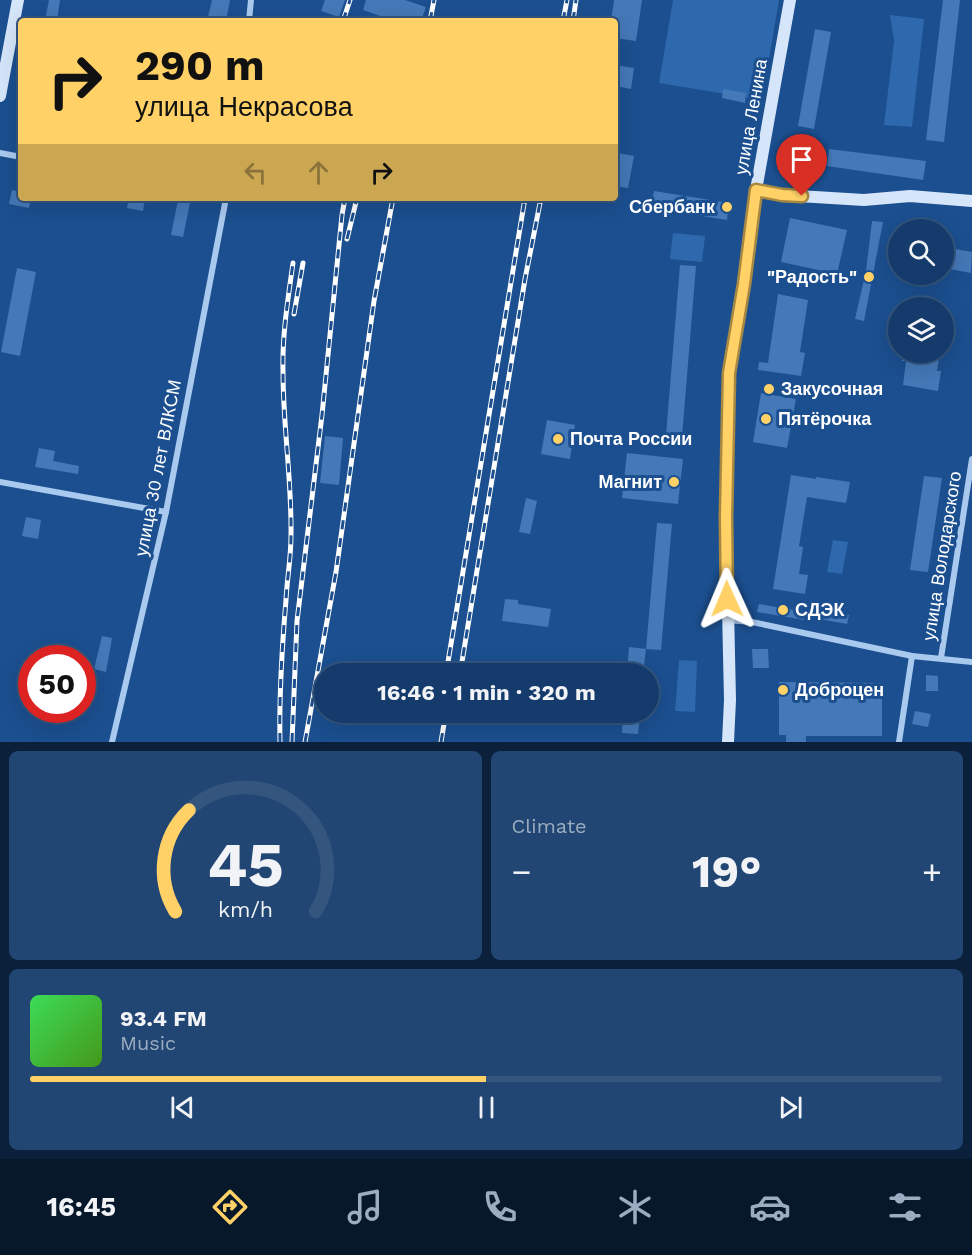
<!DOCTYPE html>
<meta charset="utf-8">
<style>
body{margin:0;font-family:"Work Sans",sans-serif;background:#214673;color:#f1f3f6;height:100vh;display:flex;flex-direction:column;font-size:22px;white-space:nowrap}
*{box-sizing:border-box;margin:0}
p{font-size:20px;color:#9dadc1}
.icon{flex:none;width:33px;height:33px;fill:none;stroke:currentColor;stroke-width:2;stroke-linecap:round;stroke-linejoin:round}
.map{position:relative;height:742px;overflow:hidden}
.drawer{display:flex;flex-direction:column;gap:9px;padding:9px;background:#0b203b;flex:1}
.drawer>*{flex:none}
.banner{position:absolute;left:18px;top:18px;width:600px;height:183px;border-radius:6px;box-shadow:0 6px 24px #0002,0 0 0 2px #33557e;background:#ffd166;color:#111;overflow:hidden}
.buttons{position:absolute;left:888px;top:219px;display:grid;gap:12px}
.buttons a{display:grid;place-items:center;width:66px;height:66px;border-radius:50%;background:#143b6b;box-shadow:0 6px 24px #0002,0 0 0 2px #33557e;font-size:30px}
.speed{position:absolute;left:18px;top:645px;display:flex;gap:12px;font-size:30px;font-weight:700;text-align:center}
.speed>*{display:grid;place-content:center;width:78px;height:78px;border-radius:50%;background:#143b6b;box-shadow:0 6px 24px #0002,0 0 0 2px #33557e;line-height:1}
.speed .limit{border:9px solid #d22;background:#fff;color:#111}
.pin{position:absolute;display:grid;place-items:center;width:51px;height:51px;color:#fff;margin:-62px -26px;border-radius:50% 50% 50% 0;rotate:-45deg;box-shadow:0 0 6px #0007}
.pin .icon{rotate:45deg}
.me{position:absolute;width:66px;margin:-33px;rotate:359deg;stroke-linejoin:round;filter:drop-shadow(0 0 4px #0008)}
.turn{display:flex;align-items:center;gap:21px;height:126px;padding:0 18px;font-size:27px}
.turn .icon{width:78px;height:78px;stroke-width:2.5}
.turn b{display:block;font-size:42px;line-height:51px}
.lanes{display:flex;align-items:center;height:57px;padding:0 18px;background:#0003;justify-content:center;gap:30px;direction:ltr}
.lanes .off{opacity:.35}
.big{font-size:45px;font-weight:700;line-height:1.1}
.drawer .widget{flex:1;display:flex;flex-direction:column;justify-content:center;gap:9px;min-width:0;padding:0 21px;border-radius:9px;background:#214673}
.drawer .dial{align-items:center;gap:0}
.dial svg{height:156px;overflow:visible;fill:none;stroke:#33557e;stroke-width:7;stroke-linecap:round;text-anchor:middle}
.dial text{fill:#f1f3f6;stroke:none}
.song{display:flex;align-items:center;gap:18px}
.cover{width:72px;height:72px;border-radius:9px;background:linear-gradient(135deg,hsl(130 70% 55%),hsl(100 70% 35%))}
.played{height:6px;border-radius:3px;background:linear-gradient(90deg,#ffd166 50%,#33557e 50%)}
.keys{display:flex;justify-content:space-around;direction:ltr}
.heat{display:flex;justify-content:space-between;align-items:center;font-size:33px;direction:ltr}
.drawer .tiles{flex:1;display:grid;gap:9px;grid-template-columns:1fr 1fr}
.widget:last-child{grid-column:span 2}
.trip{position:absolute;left:314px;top:663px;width:345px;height:60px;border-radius:30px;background:#143b6b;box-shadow:0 6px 24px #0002,0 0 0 2px #33557e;font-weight:700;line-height:60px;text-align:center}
.tab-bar{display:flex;height:96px;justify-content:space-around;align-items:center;background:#08182b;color:#9dadc1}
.tab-bar .icon{width:42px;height:42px}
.tab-bar .selected{color:#ffd166}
.tab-bar b{font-size:27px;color:#f1f3f6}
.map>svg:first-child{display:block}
.green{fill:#2e69ad}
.building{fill:#4478b7}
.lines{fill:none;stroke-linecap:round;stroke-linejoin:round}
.street{stroke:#a9c9ee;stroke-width:6}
.secondary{stroke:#d6e6fa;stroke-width:12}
.rail-casing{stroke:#fff;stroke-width:5}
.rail{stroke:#1b4f8f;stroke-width:3;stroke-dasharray:9;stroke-linecap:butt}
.route-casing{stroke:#a68842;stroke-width:15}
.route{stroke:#ffd166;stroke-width:10}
.poi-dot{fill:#ffd166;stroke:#1b4f8f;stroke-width:2}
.labels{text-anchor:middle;stroke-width:6;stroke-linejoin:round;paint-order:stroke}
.street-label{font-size:18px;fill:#fff;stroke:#1b4f8f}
.poi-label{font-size:18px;font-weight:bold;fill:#fff;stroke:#1b4f8f;text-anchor:start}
</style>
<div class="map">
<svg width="972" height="742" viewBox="0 0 972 742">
<rect width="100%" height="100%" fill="#1b4f8f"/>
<!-- green -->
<g class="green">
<path d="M673 0H779L762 100 659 83Z"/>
<path d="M890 15 924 19 912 127 884 125 894 41Z"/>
<path d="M673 233 705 236 702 262 670 259Z"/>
<path d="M833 540 848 542 842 574 827 572Z"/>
<path d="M679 660 697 661 695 712 675 711Z"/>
</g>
<!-- building -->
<g class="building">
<path d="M49 0H60L57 21H45Z"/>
<path d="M212 0H230L226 21H207Z"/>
<path d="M325 0H345L339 17 321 11Z"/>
<path d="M366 0H405L426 7 421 21H395L363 10Z"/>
<path d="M614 0H642L636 41 615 38V21H611Z"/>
<path d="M943 0H960L944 142 926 140Z"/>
<path d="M815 29 831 32 814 129 798 126Z"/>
<path d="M615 65 634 68 631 89 615 86Z"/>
<path d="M723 89 746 93 745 103 722 98Z"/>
<path d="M829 149 926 161 923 180 827 166Z"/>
<path d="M618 153 634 156 628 188 615 186V168Z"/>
<path d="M12 190 21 192V198H31L29 208 9 204Z"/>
<path d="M654 191 729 203 727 220 651 208Z"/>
<path d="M129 198 145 199 143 211 127 208Z"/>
<path d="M178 200 190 203 183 237 171 235Z"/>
<path d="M790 218 847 230 837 274 781 262Z"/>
<path d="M872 221 883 222 864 321 855 319 866 271Z"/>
<path d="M944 247 972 252 971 273 944 268Z"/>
<path d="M680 265 696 266 682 437 666 435Z"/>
<path d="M17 268 36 272 20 356 1 352Z"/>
<path d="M778 294 808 300 800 352 805 353 801 376 758 370 759 362 768 363Z"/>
<path d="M903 352H940L937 371H941L938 391 903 385 906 361H902Z"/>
<path d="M761 393 796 399 787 448 753 442Z"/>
<path d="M547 420 575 425 570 459 541 454Z"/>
<path d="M325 436 343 438 339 485 320 483Z"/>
<path d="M39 448 55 451 53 461 79 466 78 474 35 467Z"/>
<path d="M627 453 683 459 678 504 622 498Z"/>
<path d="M791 475 816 479V477L850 482 846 503 807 497 799 546 803 547 799 574 808 575 805 594 773 589Z"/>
<path d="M924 476 942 478 928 572 910 570Z"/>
<path d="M526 498 537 501 530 534 519 532Z"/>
<path d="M26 517 41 520 38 539 22 536Z"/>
<path d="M657 523 672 524 661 650 646 649Z"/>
<path d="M505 599 518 600V604L551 609 548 627 502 621Z"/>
<path d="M759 604 805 612 804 620 757 612Z"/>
<path d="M821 609 849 615 847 624 819 619Z"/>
<path d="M102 636 112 638 106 672 94 669Z"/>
<path d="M629 647 646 649 643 674H627Z"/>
<path d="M752 649H768L769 668H753Z"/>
<path d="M926 675 938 676V691H926Z"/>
<path d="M779 682 882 683V736H806V742H786V735H779Z"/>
<path d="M915 711 931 714 928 727 912 724Z"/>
<path d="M623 712H640L638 734 622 733Z"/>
</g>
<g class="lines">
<!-- street -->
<g class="street">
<path d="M249 21 251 0"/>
<path d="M0 153 21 157"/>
<path d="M0 482 166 512"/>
<path d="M727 620 752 622 912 656 972 662"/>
<path d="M941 658 972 459"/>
<path d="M112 742 166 512 226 198"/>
<path d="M899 742 912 656"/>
</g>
<!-- secondary -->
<g class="secondary">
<path d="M0 96 18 0"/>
<path d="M756 190 782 195 864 200 910 196 972 201"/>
<path d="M728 742 730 700 726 517 729 373 744 284 756 190 790 0"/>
</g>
<!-- rail casing -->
<g class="rail-casing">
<g id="rail">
<path d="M343 21 350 0"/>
<path d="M430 21 434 0"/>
<path d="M563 21 567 0"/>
<path d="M573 21 576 0"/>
<path d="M347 239 357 198"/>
<path d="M294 314 303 263"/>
<path d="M446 674 525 198"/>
<path d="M460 674 525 279 541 198"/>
<path d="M280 742C279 695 282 647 286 600 287 579 291 558 291 536 292 481 283 427 283 372 282 335 288 299 293 263"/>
<path d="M292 742 297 621 322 415 342 215 345 198"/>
<path d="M305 742 336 572 374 301 393 198"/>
<path d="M441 742 446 712"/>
</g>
</g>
<!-- rail -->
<use href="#rail" class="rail"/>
</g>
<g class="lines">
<!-- route casing -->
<g class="route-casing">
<path id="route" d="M727 599 726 517 729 373 744 284 756 190 782 195 802 196"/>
</g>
<!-- route -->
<use href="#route" class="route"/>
</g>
<!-- markers -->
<g class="poi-dot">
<circle cx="727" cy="207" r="6"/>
<circle cx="869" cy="277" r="6"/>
<circle cx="769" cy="389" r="6"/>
<circle cx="766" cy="419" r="6"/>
<circle cx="558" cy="439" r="6"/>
<circle cx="674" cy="482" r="6"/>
<circle cx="783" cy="610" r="6"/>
<circle cx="783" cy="690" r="6"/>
</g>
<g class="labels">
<!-- street labels -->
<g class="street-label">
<text transform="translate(751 117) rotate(-80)" y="6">улица Ленина</text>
<text transform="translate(158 468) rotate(-79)" y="6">улица 30 лет ВЛКСМ</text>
<text transform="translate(942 556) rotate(-81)" y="6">улица Володарского</text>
</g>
<!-- poi labels -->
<g class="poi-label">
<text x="715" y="213" text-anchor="end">Сбербанк</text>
<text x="857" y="283" text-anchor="end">"Радость"</text>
<text x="781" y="395">Закусочная</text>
<text x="778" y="425">Пятёрочка</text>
<text x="570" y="445">Почта России</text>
<text x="662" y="488" text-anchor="end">Магнит</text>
<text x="795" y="616">СДЭК</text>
<text x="795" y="696">Доброцен</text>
</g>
</g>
</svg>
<div class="buttons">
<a><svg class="icon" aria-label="search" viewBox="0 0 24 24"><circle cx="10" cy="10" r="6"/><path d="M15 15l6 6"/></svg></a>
<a><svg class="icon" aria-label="layers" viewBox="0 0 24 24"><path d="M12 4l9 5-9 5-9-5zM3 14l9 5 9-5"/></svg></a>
</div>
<div class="speed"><div class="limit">50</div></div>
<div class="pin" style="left:802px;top:196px;background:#d93025"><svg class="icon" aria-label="arrive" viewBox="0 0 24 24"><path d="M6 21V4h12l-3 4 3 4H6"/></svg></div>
<svg class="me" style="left:727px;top:599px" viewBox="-20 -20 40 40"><path d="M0-17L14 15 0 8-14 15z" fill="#ffd166" stroke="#fff" stroke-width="4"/></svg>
<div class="trip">16:46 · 1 min · 320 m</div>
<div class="banner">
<div class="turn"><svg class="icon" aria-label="right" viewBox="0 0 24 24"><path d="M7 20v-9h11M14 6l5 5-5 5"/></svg><div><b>290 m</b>улица Некрасова</div></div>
<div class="lanes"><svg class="icon off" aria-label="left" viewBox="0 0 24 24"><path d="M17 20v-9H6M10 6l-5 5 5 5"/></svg><svg class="icon off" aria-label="ahead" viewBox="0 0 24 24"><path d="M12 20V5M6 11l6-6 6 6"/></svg><svg class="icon" aria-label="right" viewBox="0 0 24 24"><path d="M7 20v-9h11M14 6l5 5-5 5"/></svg></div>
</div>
</div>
<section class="drawer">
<div class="tiles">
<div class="widget dial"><svg viewBox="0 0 100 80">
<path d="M14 69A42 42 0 1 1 86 69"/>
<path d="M14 69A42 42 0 0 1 21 17" stroke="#ffd166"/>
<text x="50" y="56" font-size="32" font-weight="700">45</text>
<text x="50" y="72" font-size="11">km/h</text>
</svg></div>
<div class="widget"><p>Climate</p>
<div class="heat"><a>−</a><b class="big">19°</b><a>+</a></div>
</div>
<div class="widget">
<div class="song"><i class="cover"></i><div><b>93.4 FM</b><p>Music</p></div></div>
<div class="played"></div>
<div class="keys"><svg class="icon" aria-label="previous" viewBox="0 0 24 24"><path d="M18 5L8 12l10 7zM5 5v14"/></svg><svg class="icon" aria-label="pause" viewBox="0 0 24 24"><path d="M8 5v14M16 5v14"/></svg><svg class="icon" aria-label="next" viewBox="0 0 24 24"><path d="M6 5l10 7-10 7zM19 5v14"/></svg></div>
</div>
</div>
</section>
<nav class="tab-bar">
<b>16:45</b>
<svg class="icon selected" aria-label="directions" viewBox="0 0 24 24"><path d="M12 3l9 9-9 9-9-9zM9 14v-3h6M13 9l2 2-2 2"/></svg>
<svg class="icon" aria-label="music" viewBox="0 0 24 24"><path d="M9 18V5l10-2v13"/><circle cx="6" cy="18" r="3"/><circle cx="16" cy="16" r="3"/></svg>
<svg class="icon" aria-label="phone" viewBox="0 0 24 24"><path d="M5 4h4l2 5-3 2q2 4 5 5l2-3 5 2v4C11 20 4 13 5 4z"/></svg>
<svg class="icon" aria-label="climate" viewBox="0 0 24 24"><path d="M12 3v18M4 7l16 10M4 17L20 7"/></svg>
<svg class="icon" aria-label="car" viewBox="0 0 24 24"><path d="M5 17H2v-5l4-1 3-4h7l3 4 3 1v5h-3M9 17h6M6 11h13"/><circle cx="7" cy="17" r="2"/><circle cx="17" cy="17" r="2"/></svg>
<svg class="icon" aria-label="filters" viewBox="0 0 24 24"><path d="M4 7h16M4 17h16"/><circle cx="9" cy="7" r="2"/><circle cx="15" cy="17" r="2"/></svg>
</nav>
